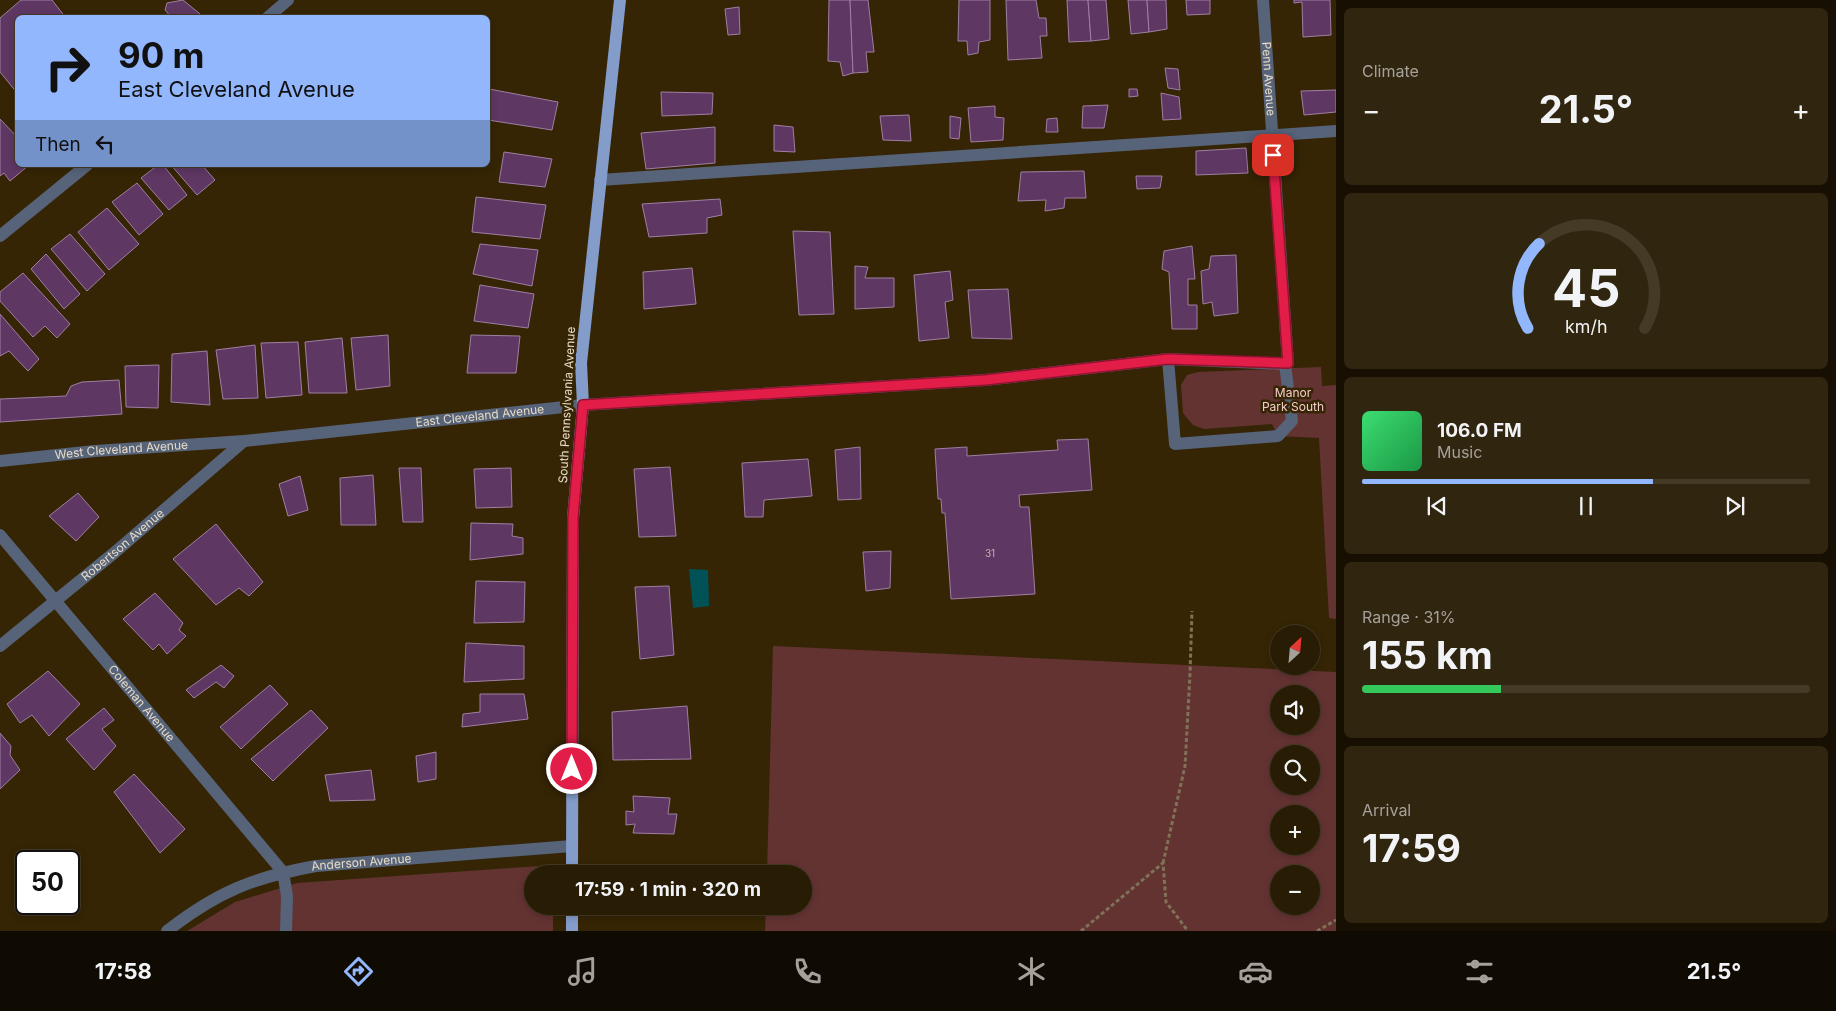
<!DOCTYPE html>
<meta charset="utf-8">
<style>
body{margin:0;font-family:Inter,sans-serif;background:#30250e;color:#f1f3f6;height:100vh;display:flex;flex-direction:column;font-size:19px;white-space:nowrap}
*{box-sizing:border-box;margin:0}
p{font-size:16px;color:#a5a19a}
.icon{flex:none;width:28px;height:28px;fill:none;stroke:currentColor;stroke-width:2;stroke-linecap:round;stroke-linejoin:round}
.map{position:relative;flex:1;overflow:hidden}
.details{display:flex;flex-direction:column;gap:8px;padding:8px;background:#160f02;width:500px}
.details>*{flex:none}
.top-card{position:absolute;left:15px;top:15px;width:475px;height:152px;border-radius:8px;box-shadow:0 2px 8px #0003,0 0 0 1px #443a26;background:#92b7fd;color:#111;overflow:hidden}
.needle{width:32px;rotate:26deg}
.buttons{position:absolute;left:1270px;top:625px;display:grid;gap:10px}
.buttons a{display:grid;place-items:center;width:50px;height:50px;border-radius:50%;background:#281c04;box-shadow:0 2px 8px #0003,0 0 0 1px #443a26;font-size:25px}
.speed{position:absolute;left:15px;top:850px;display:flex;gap:10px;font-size:25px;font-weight:700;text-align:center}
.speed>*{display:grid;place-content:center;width:65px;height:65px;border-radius:50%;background:#281c04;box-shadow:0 2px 8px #0003,0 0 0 1px #443a26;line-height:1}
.speed .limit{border:2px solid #111;border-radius:8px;background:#fff;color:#111}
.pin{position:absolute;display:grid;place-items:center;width:42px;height:42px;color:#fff;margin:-21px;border-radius:10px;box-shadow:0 2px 8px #0006}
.me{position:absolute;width:55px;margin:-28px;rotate:0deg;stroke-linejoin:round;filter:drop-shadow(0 0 4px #0008)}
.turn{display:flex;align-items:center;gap:18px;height:105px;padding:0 20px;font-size:22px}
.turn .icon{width:65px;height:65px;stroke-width:2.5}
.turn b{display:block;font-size:35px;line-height:42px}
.then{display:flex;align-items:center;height:48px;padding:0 20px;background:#0003;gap:10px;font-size:19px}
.big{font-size:38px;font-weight:700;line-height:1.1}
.details .tile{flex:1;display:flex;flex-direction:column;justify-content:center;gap:8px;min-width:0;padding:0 18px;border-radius:8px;background:#30250e}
.details .dial{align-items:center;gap:0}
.dial svg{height:130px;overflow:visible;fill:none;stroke:#443a26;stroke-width:7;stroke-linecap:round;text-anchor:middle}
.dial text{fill:#f1f3f6;stroke:none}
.song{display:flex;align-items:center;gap:15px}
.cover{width:60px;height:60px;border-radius:8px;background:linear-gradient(135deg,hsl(140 70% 55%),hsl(140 70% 35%))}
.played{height:5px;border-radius:2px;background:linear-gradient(90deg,#92b7fd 65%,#443a26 65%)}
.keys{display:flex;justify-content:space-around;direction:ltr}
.heat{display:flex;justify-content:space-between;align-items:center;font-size:28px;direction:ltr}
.charge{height:8px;border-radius:4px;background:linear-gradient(90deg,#34c759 31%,#443a26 0)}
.trip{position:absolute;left:524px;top:865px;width:288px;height:50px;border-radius:25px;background:#281c04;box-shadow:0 2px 8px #0003,0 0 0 1px #443a26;font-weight:700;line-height:50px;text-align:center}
.tabs{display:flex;height:80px;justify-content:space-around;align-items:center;background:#100b02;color:#a5a19a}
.tabs .icon{width:35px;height:35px}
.tabs .on{color:#92b7fd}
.tabs b{font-size:22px;color:#f1f3f6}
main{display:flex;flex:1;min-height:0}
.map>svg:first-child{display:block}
.green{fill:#633332;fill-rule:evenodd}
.water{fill:#005257}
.building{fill:#5e3763;stroke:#9f7fa3}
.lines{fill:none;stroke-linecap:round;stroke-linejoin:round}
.path{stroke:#807256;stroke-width:3;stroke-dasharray:4 2.5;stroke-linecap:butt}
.minor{stroke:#566379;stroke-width:12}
.major{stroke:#839cca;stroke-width:12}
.route-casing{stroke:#92132f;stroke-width:12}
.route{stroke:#e11d48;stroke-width:9}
.labels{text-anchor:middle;stroke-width:5;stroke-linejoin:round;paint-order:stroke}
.number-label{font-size:10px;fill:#c5b2ac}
.street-label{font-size:12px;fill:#e7dbc5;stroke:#352505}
.park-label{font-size:12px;fill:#f6cdcb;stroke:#352505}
</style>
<main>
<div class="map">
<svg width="1336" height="931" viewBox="0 0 1336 931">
<rect width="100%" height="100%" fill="#352505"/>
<!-- green -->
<g class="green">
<path d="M1321 367 1322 386 1336 385V619L1329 618 1319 438 1278 436 1272 424 1204 429 1193 425 1183 413 1181 385 1187 375 1198 372Z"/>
<path d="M773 646 1336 672V931H765L766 906H802V874H767ZM1279 694H1311V726H1279ZM1279 754H1311V786H1279ZM1279 814H1311V846H1279ZM1279 874H1311V906H1279Z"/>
<path d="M553 865V874H532V906H553V931H187L235 902 297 883Z"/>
</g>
<!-- water -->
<path class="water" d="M689 569 708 570 709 606 693 608Z"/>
<!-- building -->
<g class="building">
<path d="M21 0H52L66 18H18V94L0 72V18Z"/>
<path d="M183 0 200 14 196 18H172L165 10 167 3Z"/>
<path d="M829 0H850L853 73 843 76 840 62 828 61Z"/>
<path d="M850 0H868L874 52H866L868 72 853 73Z"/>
<path d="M959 0H990V40L979 42 978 53 968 55 967 41H958Z"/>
<path d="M1006 0H1036L1039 18H1046L1047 36H1040L1042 58 1008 60Z"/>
<path d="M1067 0H1088L1091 41 1069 42Z"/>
<path d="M1088 0H1106L1109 39 1091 41Z"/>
<path d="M1128 0H1147L1149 32 1131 34Z"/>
<path d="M1147 0H1166L1167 29 1149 32Z"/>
<path d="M1186 0H1210V14L1187 15Z"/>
<path d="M1294 0H1330L1331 35 1303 37 1302 2 1294 3Z"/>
<path d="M739 7 740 34 728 35 725 9Z"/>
<path d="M1165 68 1178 69 1180 90 1168 88Z"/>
<path d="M489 89 558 102 552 130 488 120Z"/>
<path d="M1129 89H1137L1138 96 1129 97Z"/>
<path d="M1336 90V112L1304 115 1301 91Z"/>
<path d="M661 92 713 93 712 114 662 116Z"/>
<path d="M1161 93 1179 97 1181 119 1163 120Z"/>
<path d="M1108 105 1104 128H1082L1083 106Z"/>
<path d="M995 106V117L1004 118 1003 140 971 142 968 108Z"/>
<path d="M909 115 911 141 883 140 880 116Z"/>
<path d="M950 116 961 118 959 139 950 138Z"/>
<path d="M1057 118 1058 132H1046L1047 119Z"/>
<path d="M0 119 18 138V165H29L10 181 4 173 0 176Z"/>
<path d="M774 125 793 127 795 152 774 151Z"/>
<path d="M715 127V163L646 169 641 133Z"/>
<path d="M1246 148 1248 173 1196 175V151Z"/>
<path d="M504 152 552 159 545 187 499 182Z"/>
<path d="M158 165H163L187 195 169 210 141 178Z"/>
<path d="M171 165H202L215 180 197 195Z"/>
<path d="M1084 171 1086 198H1065L1064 208 1045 211 1046 200 1018 201 1021 172Z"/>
<path d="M1136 176H1162L1160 188 1137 189Z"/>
<path d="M137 183 163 214 139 235 112 202Z"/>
<path d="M476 197 546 205 540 239 472 232Z"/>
<path d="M720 199 722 215 707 218V233L649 237 642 204Z"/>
<path d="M107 208 139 244 109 270 78 232Z"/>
<path d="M793 231 830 232 834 314 799 315Z"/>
<path d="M70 234 105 274 87 291 51 249Z"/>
<path d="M480 244 538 250 532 286 473 274Z"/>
<path d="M1192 246 1195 279H1188V305H1197V329H1172L1169 272 1162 269 1164 251Z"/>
<path d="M46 254 80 294 64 309 31 269Z"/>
<path d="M1236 255 1238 313 1214 316 1212 302 1203 304 1201 271 1209 269 1211 256Z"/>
<path d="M855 266 868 267 865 278H894V307L855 309Z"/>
<path d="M692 268 696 304 644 309 643 272Z"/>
<path d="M950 271 953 300 945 302 949 338 919 341 914 275Z"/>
<path d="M23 273 70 324 57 338 45 326 33 337 0 301V292Z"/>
<path d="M480 285 534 294 528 328 474 321Z"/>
<path d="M1008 289 1012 339 972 338 968 290Z"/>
<path d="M0 314 39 359 28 371 9 351 0 356Z"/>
<path d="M388 335 390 386 356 390 351 338Z"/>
<path d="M471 335 520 336 516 373H467Z"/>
<path d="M342 338 347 393H309L305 342Z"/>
<path d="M298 342 302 395 266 398 261 343Z"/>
<path d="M255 345 258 398 223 399 216 350Z"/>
<path d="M207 351 210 405 171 402 172 354Z"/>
<path d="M159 365 158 408 126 407 125 366Z"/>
<path d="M119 380 122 414 0 422V399L66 396 71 386 82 382Z"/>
<path d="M1088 439 1092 490 1019 495 1020 507H1029L1035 594 951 599 945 513H942L941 499H938L935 449 967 447V456L1058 450 1057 440Z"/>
<path d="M860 447 861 499 838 500 835 450Z"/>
<path d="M808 459 812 496 764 500 763 517H745L742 463Z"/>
<path d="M670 467 676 536 639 537 634 469Z"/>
<path d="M399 468H421L423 522H403Z"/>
<path d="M511 468 512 507 476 508 474 469Z"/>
<path d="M373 475 376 525H341L340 478Z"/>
<path d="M300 476 308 510 288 516 279 484Z"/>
<path d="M78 493 99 517 76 541 49 516Z"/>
<path d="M471 523 513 524 512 536 523 538V554L470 560Z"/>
<path d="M216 524 263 582 249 596 239 588 216 605 173 559Z"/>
<path d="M891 551 890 588 866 591 863 552Z"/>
<path d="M476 581 525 582 524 622 474 623Z"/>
<path d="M669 586 674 655 640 659 635 587Z"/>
<path d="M155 593 183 623 179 630 186 636 167 654 159 644 153 650 123 619Z"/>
<path d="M466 643 524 646V679L464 682Z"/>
<path d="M221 665 234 676 224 688 216 682 194 698 186 690Z"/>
<path d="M48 671 80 704 49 736 32 715 20 723 7 704Z"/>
<path d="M270 685 288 704 241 749 220 727Z"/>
<path d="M480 694H524L528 719 462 727 463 714 480 712Z"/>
<path d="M687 706 691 759 613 760 612 712Z"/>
<path d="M104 708 114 720 102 729 116 746 94 770 66 739Z"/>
<path d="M311 710 328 728 273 781 251 759Z"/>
<path d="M0 733 11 746 10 755 20 770 0 789Z"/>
<path d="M436 752V779L418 782 416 756Z"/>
<path d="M371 770 375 800 330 801 325 775Z"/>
<path d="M134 774 185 829 160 853 114 792Z"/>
<path d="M633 796 670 798 668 814H677L674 834 633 833 635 824 626 825V811L634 812Z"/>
<path d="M624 906H691V914H623Z"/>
</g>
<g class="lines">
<!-- path -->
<g class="path">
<path d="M1163 863 1185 766 1190 674 1192 611"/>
<path d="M1081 931 1163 863 1166 902 1188 931"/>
<path d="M1317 931 1336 920"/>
</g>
<!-- minor -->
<g class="minor">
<path id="s1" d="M1263 0 1288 363 1285 364"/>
<path d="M267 18 288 0"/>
<path d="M600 180 1336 131"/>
<path d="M0 236 87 165"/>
<path d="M1168 359 1175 444 1278 436 1292 421 1285 364"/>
<path id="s2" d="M0 461 95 451 244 441 583 405 985 380 1168 359 1285 364"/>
<path id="s3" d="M0 535 283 872 287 896 286 931"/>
<path id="s4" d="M0 646 114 553 244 441"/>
<path id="s5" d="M167 931C217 892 254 877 316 866L572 846"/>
</g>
<!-- major -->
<g class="major">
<path d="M572 874 573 518 583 405 581 363 620 0"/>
<path d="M572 931V906"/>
</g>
</g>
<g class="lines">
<!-- route casing -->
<g class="route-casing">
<path id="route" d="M572 769 573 518 583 405 985 380 1168 359 1288 363 1273 155"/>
</g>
<!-- route -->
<use href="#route" class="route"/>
</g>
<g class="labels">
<!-- number labels -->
<g class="number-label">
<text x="990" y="557">31</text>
</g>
<!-- street labels -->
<g class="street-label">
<text dy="4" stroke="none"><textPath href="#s1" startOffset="79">Penn Avenue</textPath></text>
<text transform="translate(567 405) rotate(-87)" y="4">South Pennsylvania Avenue</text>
<text dy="4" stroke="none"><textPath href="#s2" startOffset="482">East Cleveland Avenue</textPath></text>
<text dy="4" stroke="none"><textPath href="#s2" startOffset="122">West Cleveland Avenue</textPath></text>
<text dy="4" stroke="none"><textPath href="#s4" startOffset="159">Robertson Avenue</textPath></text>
<text dy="4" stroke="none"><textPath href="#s3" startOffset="220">Coleman Avenue</textPath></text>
<text dy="4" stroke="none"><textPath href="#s5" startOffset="210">Anderson Avenue</textPath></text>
</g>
<!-- park labels -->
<g class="park-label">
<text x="1293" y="397">Manor<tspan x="1293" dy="14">Park South</tspan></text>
</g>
</g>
</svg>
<div class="buttons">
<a><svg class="needle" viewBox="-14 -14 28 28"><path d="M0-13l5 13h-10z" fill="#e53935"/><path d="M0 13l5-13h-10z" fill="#a5a19a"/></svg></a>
<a><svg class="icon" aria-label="sound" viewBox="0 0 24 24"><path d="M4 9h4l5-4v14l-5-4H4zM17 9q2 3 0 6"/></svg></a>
<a><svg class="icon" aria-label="search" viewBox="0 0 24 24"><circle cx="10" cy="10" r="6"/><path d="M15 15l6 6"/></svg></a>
<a>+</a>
<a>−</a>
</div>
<div class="speed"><div class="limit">50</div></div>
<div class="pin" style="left:1273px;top:155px;background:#d93025"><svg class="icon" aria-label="arrive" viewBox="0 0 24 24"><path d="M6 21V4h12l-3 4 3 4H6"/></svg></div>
<svg class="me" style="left:572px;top:769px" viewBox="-20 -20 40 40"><circle r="17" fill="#e11d48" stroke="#fff" stroke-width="3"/><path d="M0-11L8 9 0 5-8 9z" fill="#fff"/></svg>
<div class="trip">17:59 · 1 min · 320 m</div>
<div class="top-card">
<div class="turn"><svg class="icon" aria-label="right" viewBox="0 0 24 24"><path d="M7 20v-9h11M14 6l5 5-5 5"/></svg><div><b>90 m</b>East Cleveland Avenue</div></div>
<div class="then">Then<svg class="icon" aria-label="left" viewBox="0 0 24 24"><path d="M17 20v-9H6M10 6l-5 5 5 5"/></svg></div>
</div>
</div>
<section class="details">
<div class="tile"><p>Climate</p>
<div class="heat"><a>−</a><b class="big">21.5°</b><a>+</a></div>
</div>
<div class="tile dial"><svg viewBox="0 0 100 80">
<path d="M14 69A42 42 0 1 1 86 69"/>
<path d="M14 69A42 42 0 0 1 21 17" stroke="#92b7fd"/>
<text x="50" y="56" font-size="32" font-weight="700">45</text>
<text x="50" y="72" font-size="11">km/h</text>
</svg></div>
<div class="tile">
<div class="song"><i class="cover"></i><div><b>106.0 FM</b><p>Music</p></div></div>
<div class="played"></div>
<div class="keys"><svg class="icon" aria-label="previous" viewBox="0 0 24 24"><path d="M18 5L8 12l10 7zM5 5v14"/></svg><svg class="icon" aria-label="pause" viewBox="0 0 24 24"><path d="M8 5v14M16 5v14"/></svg><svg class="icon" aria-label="next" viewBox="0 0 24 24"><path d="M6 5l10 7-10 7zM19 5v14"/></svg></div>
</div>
<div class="tile"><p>Range · 31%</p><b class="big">155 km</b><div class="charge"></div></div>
<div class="tile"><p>Arrival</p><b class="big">17:59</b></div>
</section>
</main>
<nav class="tabs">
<b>17:58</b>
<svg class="icon on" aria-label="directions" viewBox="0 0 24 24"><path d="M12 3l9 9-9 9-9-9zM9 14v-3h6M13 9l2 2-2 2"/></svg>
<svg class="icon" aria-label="music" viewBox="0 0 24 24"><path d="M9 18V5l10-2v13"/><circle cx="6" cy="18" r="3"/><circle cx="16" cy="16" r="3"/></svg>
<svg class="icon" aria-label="phone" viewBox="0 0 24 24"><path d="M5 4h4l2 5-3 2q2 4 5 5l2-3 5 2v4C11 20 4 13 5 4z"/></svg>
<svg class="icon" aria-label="climate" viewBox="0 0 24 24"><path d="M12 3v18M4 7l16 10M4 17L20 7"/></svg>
<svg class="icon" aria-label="car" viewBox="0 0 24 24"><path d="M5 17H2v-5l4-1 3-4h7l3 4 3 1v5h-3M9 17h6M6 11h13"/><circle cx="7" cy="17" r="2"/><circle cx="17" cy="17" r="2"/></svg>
<svg class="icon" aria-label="filters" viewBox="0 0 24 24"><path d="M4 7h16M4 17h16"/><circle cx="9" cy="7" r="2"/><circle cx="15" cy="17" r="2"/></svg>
<b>21.5°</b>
</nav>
